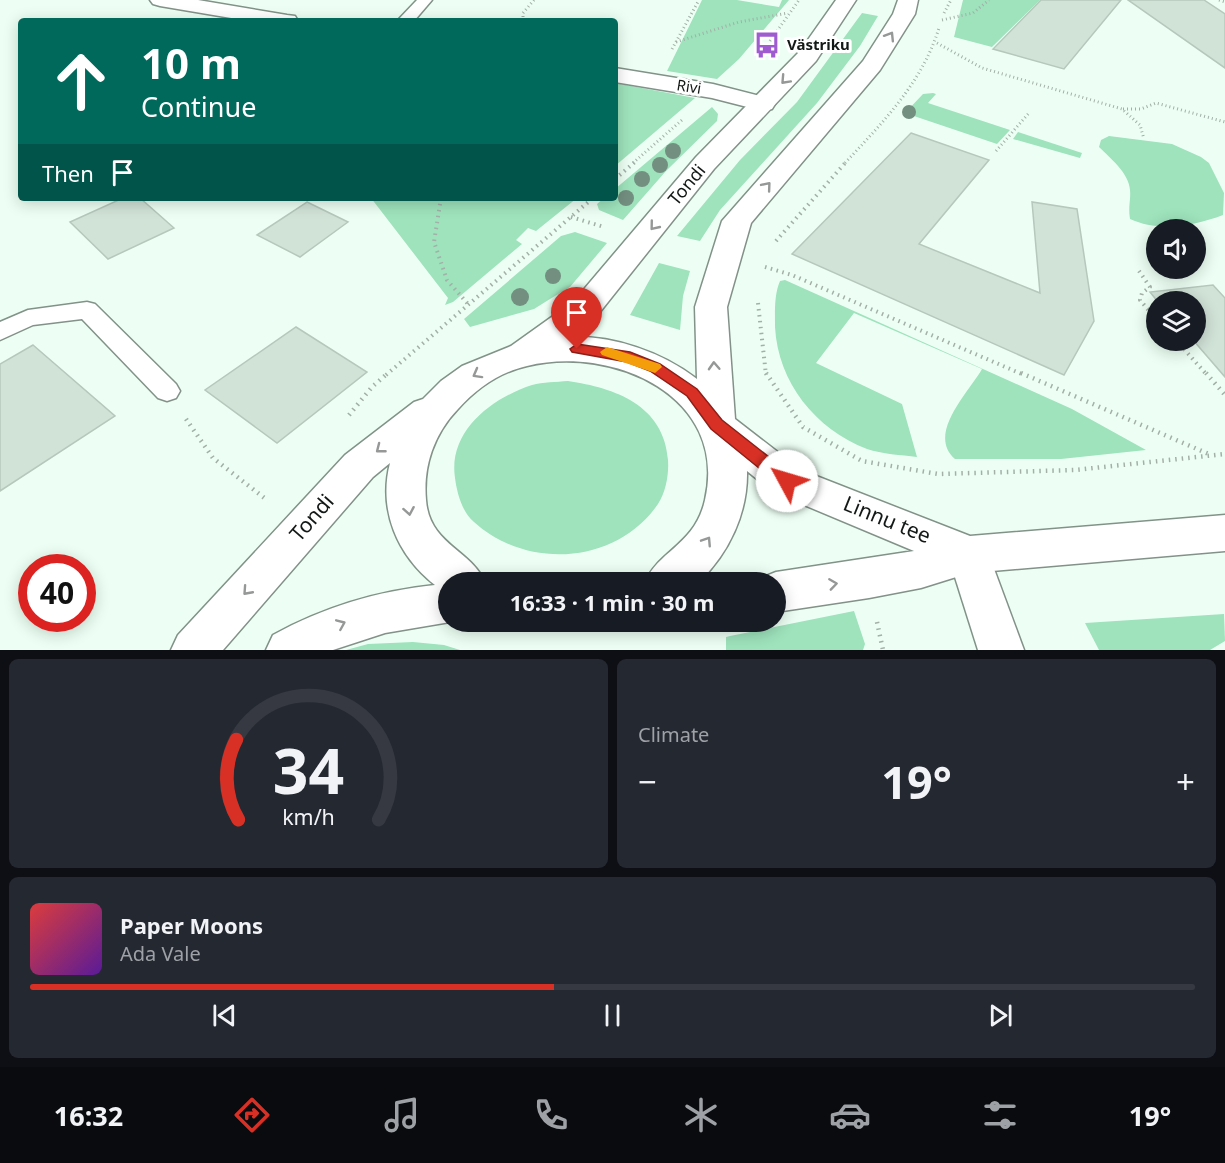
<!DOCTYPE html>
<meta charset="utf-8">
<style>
body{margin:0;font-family:"Noto Sans",sans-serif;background:#242831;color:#f1f3f6;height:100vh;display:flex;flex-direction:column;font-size:22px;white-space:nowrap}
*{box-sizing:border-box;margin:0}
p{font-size:20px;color:#9ea1a6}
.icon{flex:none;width:33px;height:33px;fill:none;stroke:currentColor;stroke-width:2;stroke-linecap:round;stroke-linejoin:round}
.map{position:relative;height:650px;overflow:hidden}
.sheet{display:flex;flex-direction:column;gap:9px;padding:9px;background:#0d0f14;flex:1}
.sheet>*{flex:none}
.guide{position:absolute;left:18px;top:18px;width:600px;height:183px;border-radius:6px;box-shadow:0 3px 15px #0003;background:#00695c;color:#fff;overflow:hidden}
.fabs{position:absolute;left:1146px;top:219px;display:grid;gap:12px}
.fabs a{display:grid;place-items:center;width:60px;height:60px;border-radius:50%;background:#171b24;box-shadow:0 3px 15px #0003;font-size:30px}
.speed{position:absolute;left:18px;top:554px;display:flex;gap:12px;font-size:30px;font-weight:700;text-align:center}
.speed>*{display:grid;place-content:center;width:78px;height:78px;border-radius:50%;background:#171b24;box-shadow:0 3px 15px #0003;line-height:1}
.speed .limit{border:9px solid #d22;background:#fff;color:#111}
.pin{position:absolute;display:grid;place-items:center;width:51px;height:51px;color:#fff;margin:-62px -26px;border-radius:50% 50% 50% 0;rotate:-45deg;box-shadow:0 0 6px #0007}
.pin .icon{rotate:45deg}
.me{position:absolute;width:66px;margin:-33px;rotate:309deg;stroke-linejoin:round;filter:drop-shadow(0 0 4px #0008)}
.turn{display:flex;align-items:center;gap:21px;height:126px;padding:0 24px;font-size:27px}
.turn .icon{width:78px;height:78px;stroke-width:2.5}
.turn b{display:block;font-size:42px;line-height:51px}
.then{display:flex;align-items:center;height:57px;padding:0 24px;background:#0003;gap:12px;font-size:22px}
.big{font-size:45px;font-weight:700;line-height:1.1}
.sheet .widget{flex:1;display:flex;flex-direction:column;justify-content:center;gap:9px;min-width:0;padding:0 21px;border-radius:9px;background:#242831}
.sheet .dial{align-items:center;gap:0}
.dial svg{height:156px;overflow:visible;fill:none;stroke:#363941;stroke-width:7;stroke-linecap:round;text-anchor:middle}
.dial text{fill:#f1f3f6;stroke:none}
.song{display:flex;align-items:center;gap:18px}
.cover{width:72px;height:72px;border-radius:9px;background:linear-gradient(135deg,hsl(0 70% 55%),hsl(270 70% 35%))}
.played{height:6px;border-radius:3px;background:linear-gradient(90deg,#d93025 45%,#363941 45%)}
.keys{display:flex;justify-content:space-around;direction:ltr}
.heat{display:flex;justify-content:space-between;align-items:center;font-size:33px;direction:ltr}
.sheet .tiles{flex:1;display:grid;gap:9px;grid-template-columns:1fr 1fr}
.widget:last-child{grid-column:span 2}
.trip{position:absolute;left:438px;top:572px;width:348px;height:60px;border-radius:30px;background:#171b24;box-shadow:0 3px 15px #0003;font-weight:700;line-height:60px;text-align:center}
.tab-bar{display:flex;height:96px;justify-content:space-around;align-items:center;background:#090b0e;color:#9ea1a6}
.tab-bar .icon{width:42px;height:42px}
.tab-bar .current{color:#d93025}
.tab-bar b{font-size:27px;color:#f1f3f6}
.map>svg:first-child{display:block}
.green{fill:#9ee3bc}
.building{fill:#d1e2d7;stroke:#b6c7bc;stroke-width:1.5}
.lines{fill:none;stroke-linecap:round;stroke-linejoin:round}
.service-casing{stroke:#829288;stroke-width:3}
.minor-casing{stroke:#829288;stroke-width:3}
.tertiary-casing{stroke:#829288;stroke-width:3}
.path-far2{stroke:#a2b0a8;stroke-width:3;stroke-dasharray:1 3;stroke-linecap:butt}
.path-far1{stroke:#a2b0a8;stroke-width:4;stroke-dasharray:1.5 4.5;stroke-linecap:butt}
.path{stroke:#a2b0a8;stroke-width:4.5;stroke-dasharray:1.5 5;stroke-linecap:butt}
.service{fill:#fff;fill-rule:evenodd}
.minor{fill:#fff;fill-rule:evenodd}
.tertiary{fill:#fff;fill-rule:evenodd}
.tree{fill:#738f80}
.oneway{stroke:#959896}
.route{fill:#d93025;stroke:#8d1f18;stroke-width:1.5}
.slow{fill:#f59e0b}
.labels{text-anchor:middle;stroke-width:6;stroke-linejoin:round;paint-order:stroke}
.far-poi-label{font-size:15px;font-weight:bold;fill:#131916;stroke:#fff;text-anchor:start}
.far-street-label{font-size:15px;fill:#131916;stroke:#fff}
.street-label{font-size:18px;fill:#131916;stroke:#fff}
.near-street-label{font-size:21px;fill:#131916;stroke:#fff}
</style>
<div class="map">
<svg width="1225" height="650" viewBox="0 0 1225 650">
<rect width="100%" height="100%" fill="#edfff4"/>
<!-- green -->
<g class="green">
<path d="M702 0H737L779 7 782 0H789L739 59 717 79 667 71Z"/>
<path d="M963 0H1040L992 47 954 37Z"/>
<path d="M862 13 878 16 860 46 817 103 720 210 700 241 677 236 740 160 797 102Z"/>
<path d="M615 83 695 98 615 166Z"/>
<path d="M933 93 936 94 928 103 1010 130 997 144 905 113 923 94Z"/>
<path d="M712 107 718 114 717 121 666 171 623 220 599 210 597 204 604 198H615V189Z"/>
<path d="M1018 132 1082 153 1080 158 1013 139Z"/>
<path d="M1109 136 1172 144 1201 157 1209 163 1224 193 1223 215C1194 226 1158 232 1130 219 1128 205 1131 200 1130 190 1129 173 1110 158 1099 147L1101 140Z"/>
<path d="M371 198H577L536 231 528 228 516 240 522 244 453 302 445 305 448 298Z"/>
<path d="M575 232 607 243 570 287 550 299 534 309 470 327 464 319 561 236Z"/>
<path d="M659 263 690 271 683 296 680 330 630 315Z"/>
<path d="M785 280 1072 409 1146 450 1061 459H955C926 434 969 392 982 369L854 313 816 363 902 404 917 457C901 455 882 454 867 449 815 429 778 382 775 327 775 311 774 295 780 281Z"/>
<path d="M568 381C615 388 664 405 668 460 669 474 666 492 658 504 616 565 527 570 474 522 462 512 457 493 455 478 448 431 492 398 532 385 543 382 556 382 568 381Z"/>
<path d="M854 611 865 644 863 650H726V637L730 636Z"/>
<path d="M1224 614 1225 641 1210 650H1099L1085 623Z"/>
<path d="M413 642 444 645 460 650H346L368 644Z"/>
</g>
<!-- building -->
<g class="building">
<path d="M1041 0H1121L1064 69 993 49Z"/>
<path d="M1128 0H1204L1225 14V68Z"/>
<path d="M911 133 989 160 919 244 1040 293 1032 202 1077 209 1094 321 1064 375 792 254Z"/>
<path d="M123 198H140L174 228 108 259 70 222Z"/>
<path d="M307 202 348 222 300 257 257 235Z"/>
<path d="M1213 285 1225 298V377L1193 340H1196V302H1158L1150 292Z"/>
<path d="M296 327 367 372 277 443 205 390Z"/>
<path d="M33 345 115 416 0 491V364Z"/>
</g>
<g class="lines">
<!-- service casing -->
<g class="service-casing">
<g id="service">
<path d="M417 0H432L414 21H397Z"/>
<path d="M87 302 95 304 176 384 180 391 176 398 167 401 158 398 82 319 33 325 0 340V322L28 310Z"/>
</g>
</g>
<!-- minor casing -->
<g class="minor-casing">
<g id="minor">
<path d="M150 0H198L287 15 295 16 298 21H249L160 6 153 4Z"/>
<path d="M615 68 713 84 772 99 775 104 772 109 763 111 712 98 615 82Z"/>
<path d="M969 537 984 542 1024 650H978L948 555 954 542Z"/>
</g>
</g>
<!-- tertiary casing -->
<g class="tertiary-casing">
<path id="tertiary" d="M836 0H856L816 61 714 169 596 317 568 337C613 335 662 352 697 379L695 307 722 221 863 61 893 14 898 0H918L915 14 880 70 751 223 727 307 735 419 801 470 970 536 1225 515V551L969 573 921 588 869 598 776 612V582H759L761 578 776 572 914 551 773 492 747 471C748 513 729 553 699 582H645C659 550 695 545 705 500 729 396 613 345 527 366 500 372 476 389 458 409 434 434 423 466 426 500 429 544 470 549 485 582H448V621H456L385 633 333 650H266L273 635C324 607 377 591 435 585 397 555 378 510 390 463L373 477 223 650H171L178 635 345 455 414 402 423 399 441 381 462 366 511 346 574 301 696 157 800 51Z"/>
</g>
<!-- path-far2 -->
<g class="path-far2">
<path d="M1219 0 1225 2"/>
<path d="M944 13 951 0"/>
<path d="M942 20 973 13 989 0"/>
<path d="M523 21V13L534 0"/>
<path d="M770 41 799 0"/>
<path d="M676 42 739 22 788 13"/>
<path d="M937 43 982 68 1122 109 1140 125 1144 139"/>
<path d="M672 49 699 0"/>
<path d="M1123 109H1141L1156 103 1225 122"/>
<path d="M996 151 1029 113"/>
<path d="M633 163 682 120"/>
<path d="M845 163C883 122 922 83 939 28"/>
</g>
<!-- path-far1 -->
<g class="path-far1">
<path d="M615 179 635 162"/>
<path d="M441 198 434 242 447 280 468 304"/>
<path d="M571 217 604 227"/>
<path d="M776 241 846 162"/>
<path d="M765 267 792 275 1024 375"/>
<path d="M1139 271 1150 287 1142 293 1140 300 1156 319"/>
<path d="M758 303 766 375"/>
<path d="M1176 340 1207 375"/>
<path d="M386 375 593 198"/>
</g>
<!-- path -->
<g class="path">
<path d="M766 373 803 427 862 461 938 474 1075 470 1225 454"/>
<path d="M1021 373 1211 455"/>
<path d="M1206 373 1225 395"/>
<path d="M349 415 372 387 388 373"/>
<path d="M186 419 213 458 267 500"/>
<path d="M877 622 883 650"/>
</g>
<!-- service -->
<use href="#service" class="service"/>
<!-- minor -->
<use href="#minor" class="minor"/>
<!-- tertiary -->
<use href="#tertiary" class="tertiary"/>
</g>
<!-- trees -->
<g class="tree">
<circle cx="909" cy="112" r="7"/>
<circle cx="673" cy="151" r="8"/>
<circle cx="660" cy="165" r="8"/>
<circle cx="642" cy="179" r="8"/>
<circle cx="626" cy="198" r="8"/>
<circle cx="553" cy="276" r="8"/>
<circle cx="520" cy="297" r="9"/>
</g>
<!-- one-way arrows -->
<defs><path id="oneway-chevron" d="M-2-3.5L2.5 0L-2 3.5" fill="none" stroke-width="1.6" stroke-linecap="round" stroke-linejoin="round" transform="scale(1.5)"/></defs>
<g class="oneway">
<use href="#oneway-chevron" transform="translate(890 36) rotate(-58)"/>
<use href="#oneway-chevron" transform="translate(785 80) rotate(133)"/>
<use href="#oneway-chevron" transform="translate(767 186) rotate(-50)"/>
<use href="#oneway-chevron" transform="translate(654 226) rotate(129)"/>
<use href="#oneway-chevron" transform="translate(714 366) rotate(-93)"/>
<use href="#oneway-chevron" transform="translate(477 374) rotate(151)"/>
<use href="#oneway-chevron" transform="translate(380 449) rotate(142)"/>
<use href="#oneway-chevron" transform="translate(409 511) rotate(80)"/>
<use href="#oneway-chevron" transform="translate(707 541) rotate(-57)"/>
<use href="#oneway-chevron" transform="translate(833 584) rotate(-8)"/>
<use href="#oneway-chevron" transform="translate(247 591) rotate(132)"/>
<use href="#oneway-chevron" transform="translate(341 624) rotate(-23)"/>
</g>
<!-- route -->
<path class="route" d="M577 344 630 352 660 364 697 389 722 420 793 476 795 481 793 486H781L711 429 687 396 650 371 627 362 572 352 570 349Z"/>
<!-- slow -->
<path class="slow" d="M607 347 660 364 662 367 655 373 602 355 600 352Z"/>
<!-- icons -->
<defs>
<g id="bus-bare" transform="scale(2.07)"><path d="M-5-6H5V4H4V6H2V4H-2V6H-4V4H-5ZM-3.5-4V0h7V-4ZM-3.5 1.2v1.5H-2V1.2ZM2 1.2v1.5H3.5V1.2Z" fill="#9f5bd0" stroke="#fff" stroke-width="2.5" paint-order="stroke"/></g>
</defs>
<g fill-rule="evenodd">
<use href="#bus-bare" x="767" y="45"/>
</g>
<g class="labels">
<!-- far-poi labels -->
<g class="far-poi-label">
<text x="787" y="50">Västriku</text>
</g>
<!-- far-street labels -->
<g class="far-street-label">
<text transform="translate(689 87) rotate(9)" y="5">Rivi</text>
</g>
<!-- street labels -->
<g class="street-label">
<text transform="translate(687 185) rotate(-50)" y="6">Tondi</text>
</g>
<!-- near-street labels -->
<g class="near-street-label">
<text transform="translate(312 518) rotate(-49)" y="7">Tondi</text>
<text transform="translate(887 520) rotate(22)" y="7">Linnu tee</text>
</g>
</g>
</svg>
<div class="fabs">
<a><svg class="icon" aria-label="sound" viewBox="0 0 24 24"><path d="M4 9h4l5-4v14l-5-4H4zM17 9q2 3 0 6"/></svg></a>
<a><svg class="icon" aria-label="layers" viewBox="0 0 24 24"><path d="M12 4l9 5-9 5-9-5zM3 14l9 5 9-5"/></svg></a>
</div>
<div class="speed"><div class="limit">40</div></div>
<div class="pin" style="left:577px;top:349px;background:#d93025"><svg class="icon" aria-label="arrive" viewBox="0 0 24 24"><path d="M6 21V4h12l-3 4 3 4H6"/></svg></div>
<svg class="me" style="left:787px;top:481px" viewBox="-20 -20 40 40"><circle r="19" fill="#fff"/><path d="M0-13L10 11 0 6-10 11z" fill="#d93025"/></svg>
<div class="trip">16:33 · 1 min · 30 m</div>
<div class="guide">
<div class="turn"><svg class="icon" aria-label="ahead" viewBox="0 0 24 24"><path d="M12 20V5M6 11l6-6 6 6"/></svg><div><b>10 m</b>Continue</div></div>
<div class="then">Then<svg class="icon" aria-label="arrive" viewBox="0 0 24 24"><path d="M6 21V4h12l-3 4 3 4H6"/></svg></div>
</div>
</div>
<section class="sheet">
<div class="tiles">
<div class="widget dial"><svg viewBox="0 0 100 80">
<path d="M14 69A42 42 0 1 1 86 69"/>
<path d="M14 69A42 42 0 0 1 13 28" stroke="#d93025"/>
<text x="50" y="56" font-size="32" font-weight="700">34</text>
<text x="50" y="72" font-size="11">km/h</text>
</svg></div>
<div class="widget"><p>Climate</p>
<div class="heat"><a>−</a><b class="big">19°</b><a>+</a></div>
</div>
<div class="widget">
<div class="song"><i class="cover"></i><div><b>Paper Moons</b><p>Ada Vale</p></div></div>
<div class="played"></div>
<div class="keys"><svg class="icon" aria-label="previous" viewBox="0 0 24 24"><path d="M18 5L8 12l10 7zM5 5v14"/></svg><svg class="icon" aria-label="pause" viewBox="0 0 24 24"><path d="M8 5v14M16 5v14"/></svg><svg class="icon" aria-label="next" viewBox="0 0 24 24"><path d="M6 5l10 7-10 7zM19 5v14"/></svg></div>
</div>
</div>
</section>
<nav class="tab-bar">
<b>16:32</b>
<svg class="icon current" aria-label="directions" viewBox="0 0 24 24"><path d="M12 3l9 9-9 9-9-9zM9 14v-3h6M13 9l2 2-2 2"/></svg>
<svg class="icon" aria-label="music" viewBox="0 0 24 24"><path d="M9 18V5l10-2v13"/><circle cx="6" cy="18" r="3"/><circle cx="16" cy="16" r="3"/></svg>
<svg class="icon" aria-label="phone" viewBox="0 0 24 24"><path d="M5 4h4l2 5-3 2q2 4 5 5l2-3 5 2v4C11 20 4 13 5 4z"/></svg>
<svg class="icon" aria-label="climate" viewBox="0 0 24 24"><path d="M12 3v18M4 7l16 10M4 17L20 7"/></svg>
<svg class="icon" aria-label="car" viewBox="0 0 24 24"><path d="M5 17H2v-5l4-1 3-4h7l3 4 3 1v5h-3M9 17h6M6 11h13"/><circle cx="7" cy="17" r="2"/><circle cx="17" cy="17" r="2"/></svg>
<svg class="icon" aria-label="filters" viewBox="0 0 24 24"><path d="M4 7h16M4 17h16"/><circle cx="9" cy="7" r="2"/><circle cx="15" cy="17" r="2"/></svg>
<b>19°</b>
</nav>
